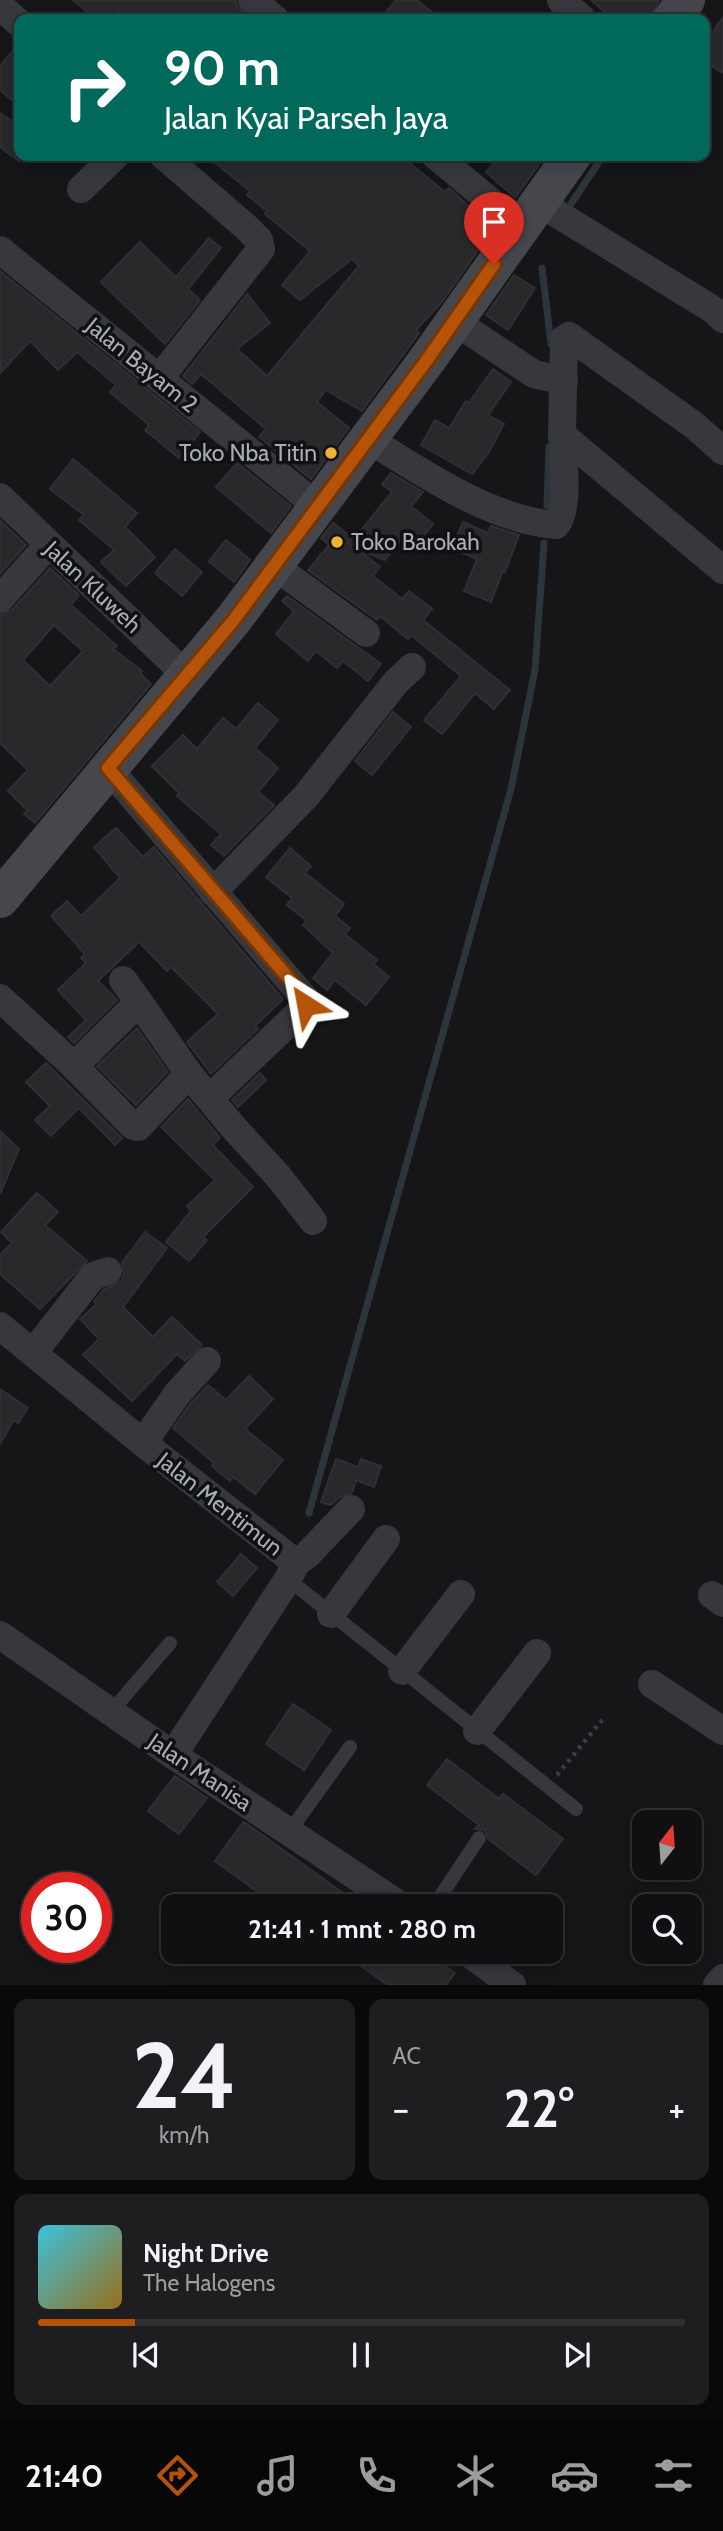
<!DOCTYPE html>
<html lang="id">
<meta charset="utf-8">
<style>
body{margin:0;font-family:Cabin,sans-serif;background:#1e1e20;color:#f1f3f6;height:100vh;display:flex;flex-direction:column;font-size:26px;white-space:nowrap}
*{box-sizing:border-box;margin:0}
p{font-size:23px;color:#9c9d9f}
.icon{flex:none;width:38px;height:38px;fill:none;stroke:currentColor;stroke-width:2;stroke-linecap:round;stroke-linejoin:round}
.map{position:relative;height:1985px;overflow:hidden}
.drawer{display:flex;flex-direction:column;gap:14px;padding:14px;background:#09090a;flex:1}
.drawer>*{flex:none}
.guide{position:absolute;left:14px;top:14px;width:696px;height:147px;border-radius:14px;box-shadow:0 4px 18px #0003,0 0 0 2px #303032;background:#00695c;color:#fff;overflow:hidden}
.needle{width:46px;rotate:17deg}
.controls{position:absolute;left:632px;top:1810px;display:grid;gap:14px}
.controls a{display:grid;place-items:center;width:70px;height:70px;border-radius:14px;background:#101012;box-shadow:0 4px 18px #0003,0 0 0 2px #303032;font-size:35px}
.speed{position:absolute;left:21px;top:1872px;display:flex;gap:14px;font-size:35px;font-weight:700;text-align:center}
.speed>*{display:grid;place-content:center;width:91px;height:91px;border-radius:50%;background:#101012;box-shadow:0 4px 18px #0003,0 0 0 2px #303032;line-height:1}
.speed .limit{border:10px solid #d22;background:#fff;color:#111}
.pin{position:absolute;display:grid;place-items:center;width:60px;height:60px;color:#fff;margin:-72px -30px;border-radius:50% 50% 50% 0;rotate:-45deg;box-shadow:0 0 7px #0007}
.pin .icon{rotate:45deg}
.me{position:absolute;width:77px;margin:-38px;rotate:326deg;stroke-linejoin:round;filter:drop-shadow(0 0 5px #0008)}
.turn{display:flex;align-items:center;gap:24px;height:147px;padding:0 35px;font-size:32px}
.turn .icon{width:91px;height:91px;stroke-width:2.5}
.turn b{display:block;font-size:49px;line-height:60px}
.big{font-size:52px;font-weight:800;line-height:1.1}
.drawer .tile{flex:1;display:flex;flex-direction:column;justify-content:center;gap:10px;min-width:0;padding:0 24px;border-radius:14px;background:#1e1e20}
.drawer .dial{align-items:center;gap:0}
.dial b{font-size:91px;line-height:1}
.song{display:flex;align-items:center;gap:21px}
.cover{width:84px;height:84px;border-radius:10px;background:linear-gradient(135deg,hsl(190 70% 55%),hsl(40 70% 35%))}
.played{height:7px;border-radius:4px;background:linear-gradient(90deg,#b45309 15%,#303032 15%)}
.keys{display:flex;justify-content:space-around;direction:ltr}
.heat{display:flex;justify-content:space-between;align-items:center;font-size:38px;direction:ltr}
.drawer .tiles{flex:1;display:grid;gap:14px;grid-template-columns:1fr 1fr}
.tile:last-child{grid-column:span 2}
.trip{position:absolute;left:161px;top:1894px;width:402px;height:70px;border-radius:14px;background:#101012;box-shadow:0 4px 18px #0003,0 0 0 2px #303032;font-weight:800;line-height:70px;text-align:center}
.tab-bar{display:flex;height:112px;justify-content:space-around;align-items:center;background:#060607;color:#9c9d9f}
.tab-bar .icon{width:49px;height:49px}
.tab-bar .on{color:#b45309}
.tab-bar b{font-size:32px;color:#f1f3f6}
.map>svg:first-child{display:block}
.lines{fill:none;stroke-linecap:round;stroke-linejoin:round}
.stream{stroke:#2c353c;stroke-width:7}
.building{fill:#29292c;stroke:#303034;stroke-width:2;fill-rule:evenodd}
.path{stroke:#3d3f44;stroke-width:4.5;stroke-dasharray:3.5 5;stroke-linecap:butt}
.lane{stroke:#37383d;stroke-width:14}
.street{stroke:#37383d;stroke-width:28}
.secondary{stroke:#45474d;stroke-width:38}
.route-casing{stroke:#753606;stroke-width:18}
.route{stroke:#b45309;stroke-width:12}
.poi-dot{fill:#f2b134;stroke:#111113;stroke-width:2.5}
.labels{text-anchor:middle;stroke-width:7;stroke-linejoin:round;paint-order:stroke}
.street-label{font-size:23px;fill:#a8adb8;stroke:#111113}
.poi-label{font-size:23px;fill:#a8adb8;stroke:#111113;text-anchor:end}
</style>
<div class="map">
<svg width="723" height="1985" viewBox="0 0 723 1985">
<rect width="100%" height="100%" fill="#161618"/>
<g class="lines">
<!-- stream -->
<g class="stream">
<path d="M571 204 603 156"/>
<path d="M542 268 551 344"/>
<path d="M547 506 549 447"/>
<path d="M309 1513 511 789 535 670 544 543"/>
</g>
</g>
<!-- building -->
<g class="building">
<path d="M73 0H236L237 6 247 17 244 19H171L162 12 155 19H130L119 10 112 19H96Z"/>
<path d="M396 0H417L440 19H380Z"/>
<path d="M591 0H659L651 19H613Z"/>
<path d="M723 17V73L705 62V43Z"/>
<path d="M19 43V106L0 90V66Z"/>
<path d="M0 113 19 126V161L0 147Z"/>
<path d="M207 156H401L445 192 449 188 493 229 442 302 416 330 419 333 362 411 326 390 317 402 349 428 311 479 259 437 266 429 201 374 192 384 183 376 247 294 270 323 237 349 267 376 359 266 352 259 300 300 282 285 310 251 265 214 267 211 247 195 250 191Z"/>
<path d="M500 156H545L515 198 486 172Z"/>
<path d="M209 238 221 248 188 289 200 300 165 344 101 282 140 242 176 277Z"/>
<path d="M0 271 200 432 179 458 145 430 149 425 110 392 116 385 77 352 58 370 30 341 0 373Z"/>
<path d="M514 275 535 288 508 330 486 315Z"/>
<path d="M493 369 511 382 488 415 504 424 489 452 472 474 421 445 435 420 449 428 466 401 469 403Z"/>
<path d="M73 459 137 513 125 527 155 557 126 586 101 562 114 550 79 520 84 515 50 489Z"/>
<path d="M237 463 291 506 271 533 216 487Z"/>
<path d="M391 473 423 492 411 506 433 524 415 547 403 538 385 560 359 550 380 567 373 576 402 599 409 591 432 609 423 620 510 690 494 709 475 693 442 734 424 720 461 676 411 635 408 639 380 616 377 620 308 570 329 545 321 538 333 523 354 539 392 492 382 484Z"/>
<path d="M0 520 26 545 0 574Z"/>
<path d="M463 522 488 533 491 526 519 535 505 572 503 571 491 602 464 591 477 559 452 548Z"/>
<path d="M226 540 250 560 234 582 209 561Z"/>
<path d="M175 549 202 572 182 596 155 573Z"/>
<path d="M50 568 79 595 71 605 117 646 113 649 142 671 140 673 151 684 35 823 24 814 27 810 8 791 28 770 0 743V615L12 610ZM54 625 83 651 50 686 23 660Z"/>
<path d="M287 596 381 664 368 681 343 661 337 668 316 651 308 661 276 634 294 611 282 601Z"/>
<path d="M258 703 278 720 255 748 278 768 258 792 274 805 224 856 211 845 221 834 177 796 179 793 152 766 183 735 197 749 223 718 236 729Z"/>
<path d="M393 712 411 727 372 775 355 761Z"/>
<path d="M116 828 143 857 154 847 283 999 255 1026 258 1029 211 1074 187 1042 218 1014 171 967 167 971 139 942 98 981 117 1000 74 1043 68 1037 86 1020 58 990 86 963 81 958 85 954 51 916 67 901 81 916 120 878 94 847Z"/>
<path d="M290 848 311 866 305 873 344 904 335 916 350 928 345 934 377 960 373 964 389 977 366 1005 335 980 327 990 313 978 333 953 303 925 306 920 287 905 292 898 266 877Z"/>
<path d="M137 1028 168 1072 136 1105 97 1066Z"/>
<path d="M46 1063 122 1138 115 1145 79 1108 51 1136 35 1120 50 1106 26 1082Z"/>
<path d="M260 1073 266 1080 238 1107 232 1100Z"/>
<path d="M188 1099 220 1138 213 1145 253 1187 203 1237 207 1240 189 1261 166 1242 191 1211 187 1206 215 1180 161 1127Z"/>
<path d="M0 1131 19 1149 0 1194Z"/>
<path d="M37 1193 58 1212 45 1225 87 1261 40 1309 0 1274V1255L12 1243 1 1232Z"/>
<path d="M145 1232 167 1248 123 1307 153 1337 172 1317 202 1345 185 1361 177 1354 132 1401 83 1355 99 1339 80 1319 97 1304 94 1302 103 1290 121 1281 124 1274 122 1263Z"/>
<path d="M249 1376 273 1399 245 1429 283 1460 255 1494 233 1477 230 1481 212 1466 214 1463 173 1428 190 1404 208 1385 226 1400Z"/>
<path d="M0 1389 28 1408 18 1423 14 1420 0 1444Z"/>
<path d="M336 1459 358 1467 361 1459 381 1466 374 1487 356 1480 352 1493 340 1497 331 1505 321 1502Z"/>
<path d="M241 1554 257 1568 233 1596 217 1582Z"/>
<path d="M293 1704 331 1730 304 1770 266 1744Z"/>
<path d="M447 1759 499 1799 503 1794 563 1839 536 1875 488 1839 485 1830 475 1829 479 1825 427 1785Z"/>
<path d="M175 1776 207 1798 179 1834 148 1811Z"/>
<path d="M243 1822 247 1824 361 1906H277L215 1861Z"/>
<path d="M340 1951H424L455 1973 446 1985H388Z"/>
</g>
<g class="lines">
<!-- path -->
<path class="path" d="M557 1775 602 1720"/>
<!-- lane -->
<g class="lane">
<path d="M288 1579 576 1809"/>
<path d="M111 1712 170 1643"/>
<path d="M289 1832 350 1747"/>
<path d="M434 1906 479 1838"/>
</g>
<!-- street -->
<g class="street">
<path d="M252 0 275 19"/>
<path d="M561 0 582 19"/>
<path d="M0 6 19 23"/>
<path d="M436 156 520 226"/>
<path d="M81 189 115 156"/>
<path d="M538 202 712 309 723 319"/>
<path d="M0 250 316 505"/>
<path d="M454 321 534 374 564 381"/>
<path d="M159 379 261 249 259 240 247 228 164 156"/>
<path d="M368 439C423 473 491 520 556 525 570 509 563 457 562 435"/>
<path d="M723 451 695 426 569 336 564 339 562 435 723 570"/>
<path d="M0 497 186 675"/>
<path d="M273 565 366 633"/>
<path d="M0 599 48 545"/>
<path d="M108 768 307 1001V1005L210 1098"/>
<path d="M213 892 306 796 396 682 412 667"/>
<path d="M123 980 139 1002"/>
<path d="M0 998 72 1064 133 1126 138 1127 189 1074"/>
<path d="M74 1066 139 1002 189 1074 233 1127 278 1176 313 1221"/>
<path d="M0 1326 143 1443 296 1563 288 1579 173 1755"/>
<path d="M33 1353 93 1276 108 1271"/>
<path d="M143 1443 177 1394 207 1361"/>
<path d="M296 1563 307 1555 351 1509"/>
<path d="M712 1595 723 1603"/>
<path d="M331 1614 386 1539"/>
<path d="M0 1635 173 1755 401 1906"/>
<path d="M402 1671 461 1594"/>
<path d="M652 1684 723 1731"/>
<path d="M477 1731 537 1653"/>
<path d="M466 1951 512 1985"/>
<path d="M717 1985 723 1978"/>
</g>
<!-- secondary -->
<g class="secondary">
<path d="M672 19 686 0"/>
<path d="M0 899 233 620 427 360 572 156"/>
</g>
</g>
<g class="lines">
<!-- route casing -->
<g class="route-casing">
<path id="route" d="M306 1005 304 996 108 768 233 621 427 360 494 264"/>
</g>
<!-- route -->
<use href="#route" class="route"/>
</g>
<!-- markers -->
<g class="poi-dot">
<circle cx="331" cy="453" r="7"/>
<circle cx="337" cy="542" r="7"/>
</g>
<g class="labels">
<!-- street labels -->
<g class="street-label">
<text transform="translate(142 365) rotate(39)" y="8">Jalan Bayam 2</text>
<text transform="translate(93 587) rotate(43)" y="8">Jalan Kluweh</text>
<text transform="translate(220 1504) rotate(38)" y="8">Jalan Mentimun</text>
<text transform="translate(200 1772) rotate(34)" y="8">Jalan Manisa</text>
</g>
<!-- poi labels -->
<g class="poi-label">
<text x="317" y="461">Toko Nba Titin</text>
<text x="351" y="550" text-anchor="start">Toko Barokah</text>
</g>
</g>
</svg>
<div class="controls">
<a><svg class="needle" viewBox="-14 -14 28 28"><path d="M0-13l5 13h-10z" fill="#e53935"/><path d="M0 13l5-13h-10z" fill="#9c9d9f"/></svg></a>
<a><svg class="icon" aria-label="search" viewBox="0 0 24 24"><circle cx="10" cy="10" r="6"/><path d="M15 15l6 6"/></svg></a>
</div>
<div class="speed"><div class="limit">30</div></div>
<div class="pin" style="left:494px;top:264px;background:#d93025"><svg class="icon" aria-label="arrive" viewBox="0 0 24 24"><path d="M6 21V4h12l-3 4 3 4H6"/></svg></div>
<svg class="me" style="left:306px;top:1005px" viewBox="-20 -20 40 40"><path d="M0-17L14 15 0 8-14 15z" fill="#b45309" stroke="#fff" stroke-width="4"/></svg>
<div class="trip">21:41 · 1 mnt · 280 m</div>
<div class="guide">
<div class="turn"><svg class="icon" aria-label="right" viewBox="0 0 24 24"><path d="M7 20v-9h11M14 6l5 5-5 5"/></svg><div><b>90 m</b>Jalan Kyai Parseh Jaya</div></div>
</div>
</div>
<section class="drawer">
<div class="tiles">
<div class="tile dial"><b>24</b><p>km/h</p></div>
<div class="tile"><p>AC</p>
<div class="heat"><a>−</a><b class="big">22°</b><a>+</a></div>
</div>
<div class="tile">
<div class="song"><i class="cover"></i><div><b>Night Drive</b><p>The Halogens</p></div></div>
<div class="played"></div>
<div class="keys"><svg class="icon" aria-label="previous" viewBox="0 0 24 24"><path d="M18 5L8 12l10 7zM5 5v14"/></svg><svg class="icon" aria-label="pause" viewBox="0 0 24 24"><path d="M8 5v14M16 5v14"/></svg><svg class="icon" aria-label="next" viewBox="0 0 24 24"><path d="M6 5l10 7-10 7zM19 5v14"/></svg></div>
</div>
</div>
</section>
<nav class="tab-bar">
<b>21:40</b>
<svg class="icon on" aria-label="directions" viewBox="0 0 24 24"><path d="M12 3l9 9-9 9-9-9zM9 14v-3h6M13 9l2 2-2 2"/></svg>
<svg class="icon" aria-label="music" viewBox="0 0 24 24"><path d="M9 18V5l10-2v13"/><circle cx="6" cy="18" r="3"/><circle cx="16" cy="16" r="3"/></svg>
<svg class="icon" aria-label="phone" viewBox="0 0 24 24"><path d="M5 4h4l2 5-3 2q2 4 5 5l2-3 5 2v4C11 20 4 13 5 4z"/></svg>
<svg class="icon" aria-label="climate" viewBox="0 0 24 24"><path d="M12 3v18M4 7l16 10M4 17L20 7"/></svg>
<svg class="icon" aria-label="car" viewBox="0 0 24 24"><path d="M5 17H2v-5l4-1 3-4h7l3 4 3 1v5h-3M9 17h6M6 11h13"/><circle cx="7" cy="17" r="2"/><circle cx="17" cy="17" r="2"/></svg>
<svg class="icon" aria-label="filters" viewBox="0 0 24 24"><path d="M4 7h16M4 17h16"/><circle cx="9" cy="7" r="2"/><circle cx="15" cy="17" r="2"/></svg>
</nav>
